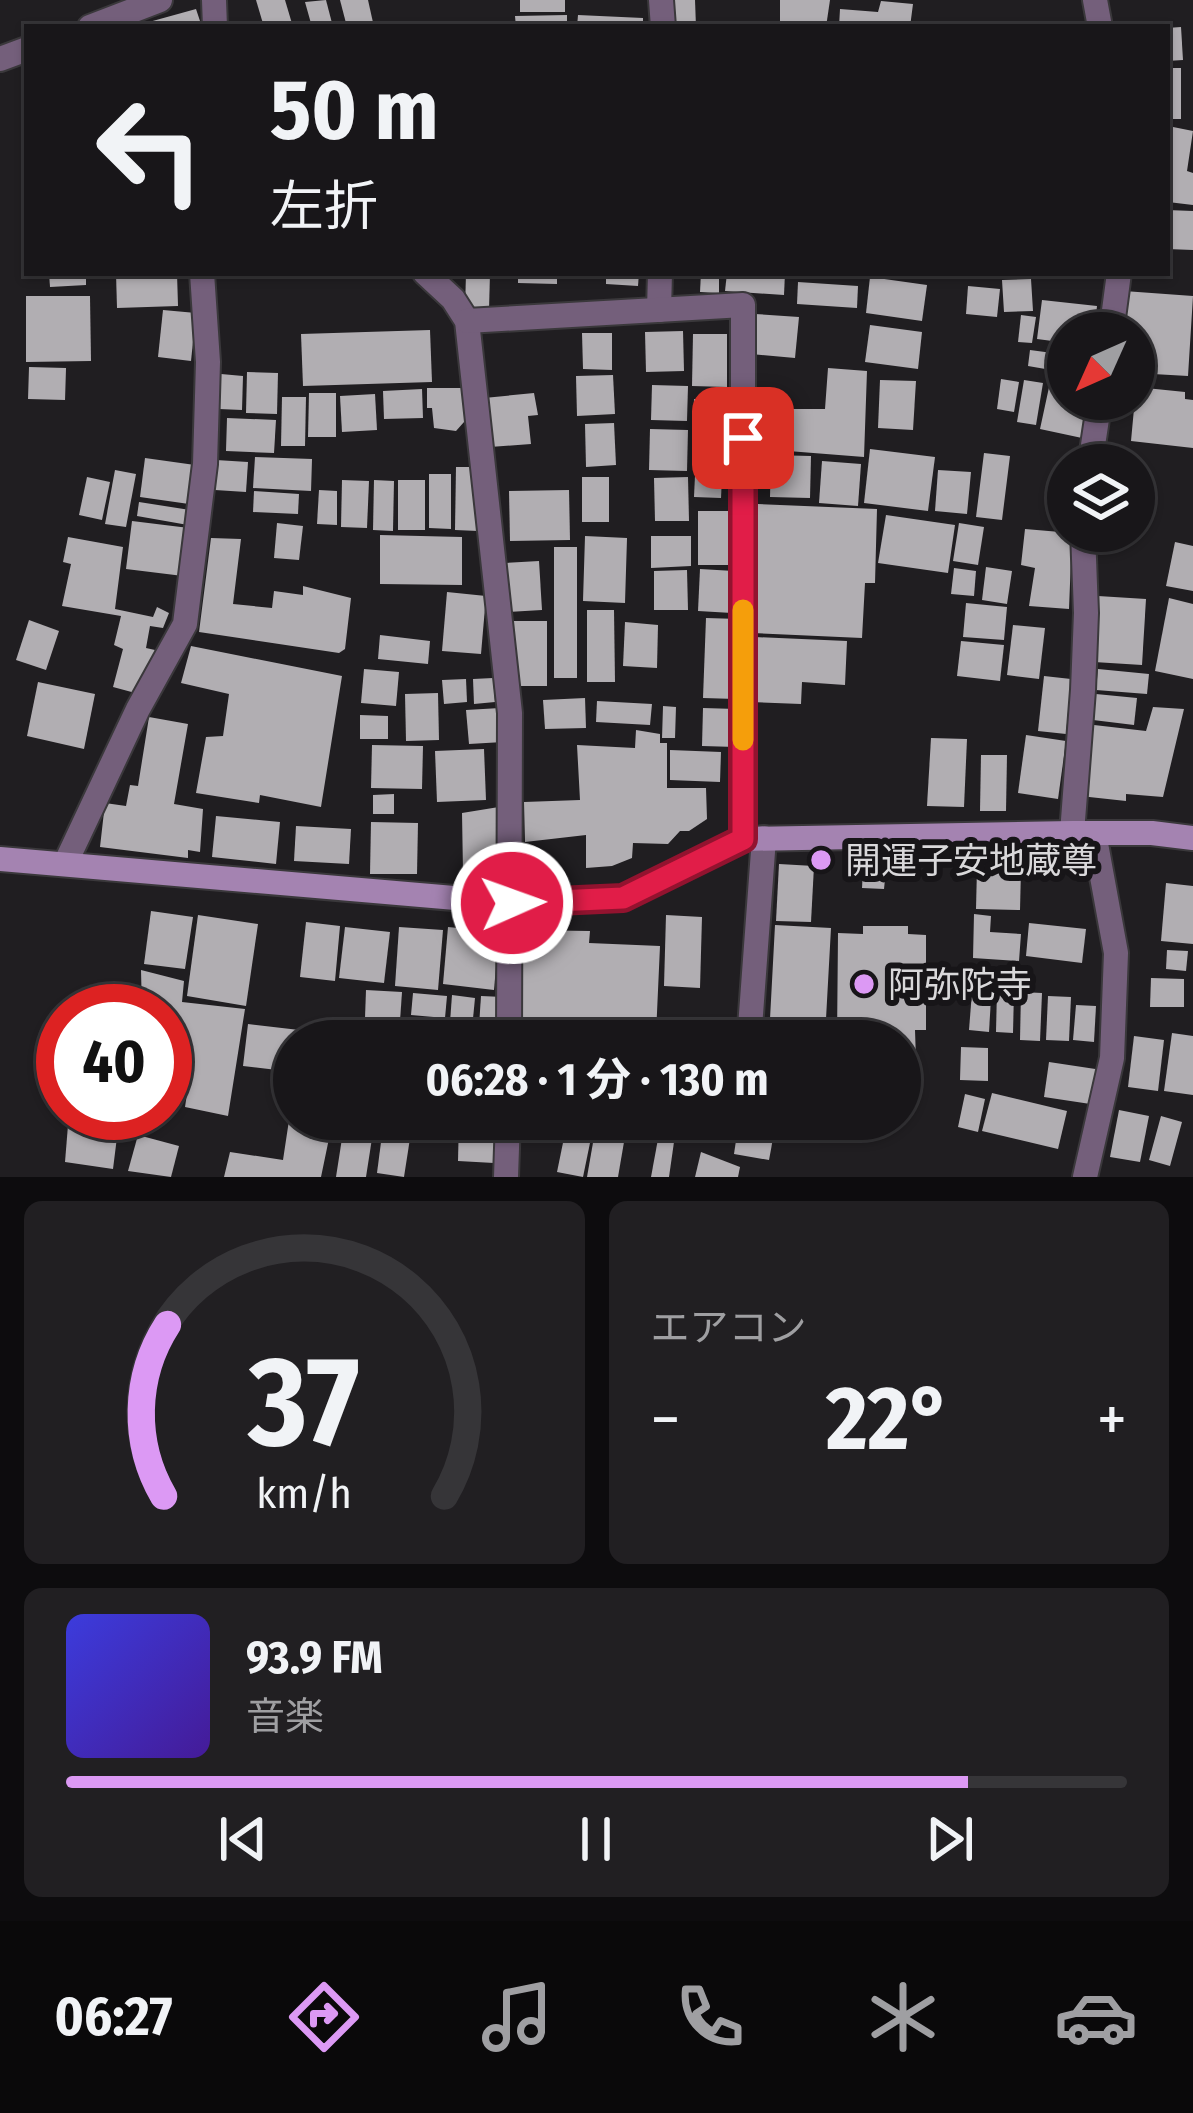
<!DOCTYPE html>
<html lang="ja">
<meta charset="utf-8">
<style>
body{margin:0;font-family:"Fira Sans Condensed","Noto Sans JP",sans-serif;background:#211f22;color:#f1f3f6;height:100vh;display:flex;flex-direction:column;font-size:45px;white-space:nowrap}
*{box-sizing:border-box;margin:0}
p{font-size:39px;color:#9f9fa2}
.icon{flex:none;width:66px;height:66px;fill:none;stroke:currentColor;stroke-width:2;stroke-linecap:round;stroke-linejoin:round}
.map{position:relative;height:1177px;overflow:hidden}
.panel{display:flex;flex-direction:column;gap:24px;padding:24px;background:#0d0c0e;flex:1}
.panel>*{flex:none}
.guide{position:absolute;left:24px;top:24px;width:1146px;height:252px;border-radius:0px;box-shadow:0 3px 9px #0004,0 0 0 3px #363538;background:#181619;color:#f1f3f6;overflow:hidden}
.needle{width:78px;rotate:225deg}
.buttons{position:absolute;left:1047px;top:312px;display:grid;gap:24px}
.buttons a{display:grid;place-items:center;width:108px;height:108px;border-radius:50%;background:#181619;box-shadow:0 3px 9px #0004,0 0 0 3px #363538;font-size:60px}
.speed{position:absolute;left:36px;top:984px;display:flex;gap:24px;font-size:60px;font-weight:700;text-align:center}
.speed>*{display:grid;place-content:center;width:156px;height:156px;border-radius:50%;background:#181619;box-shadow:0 3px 9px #0004,0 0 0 3px #363538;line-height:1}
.speed .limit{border:18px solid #d22;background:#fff;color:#111}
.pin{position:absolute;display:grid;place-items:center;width:102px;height:102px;color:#fff;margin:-51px;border-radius:24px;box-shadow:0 6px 18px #0006}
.me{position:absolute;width:132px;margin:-66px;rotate:88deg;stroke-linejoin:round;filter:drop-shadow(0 0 9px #0008)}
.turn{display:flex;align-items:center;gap:42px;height:252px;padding:0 48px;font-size:54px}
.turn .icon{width:156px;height:156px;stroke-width:2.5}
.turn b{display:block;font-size:84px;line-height:102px}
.big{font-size:90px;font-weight:700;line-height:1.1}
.panel .tile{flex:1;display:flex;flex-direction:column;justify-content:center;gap:18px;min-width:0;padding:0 42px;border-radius:18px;background:#211f22}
.panel .dial{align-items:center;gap:0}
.dial svg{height:312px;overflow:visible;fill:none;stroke:#363538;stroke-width:7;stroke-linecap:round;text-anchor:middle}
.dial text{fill:#f1f3f6;stroke:none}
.song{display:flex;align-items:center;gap:36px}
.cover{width:144px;height:144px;border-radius:18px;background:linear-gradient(135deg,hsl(240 70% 55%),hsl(260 70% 35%))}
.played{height:12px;border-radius:6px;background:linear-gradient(90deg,#dc99f4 85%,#363538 85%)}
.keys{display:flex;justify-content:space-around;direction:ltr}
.heat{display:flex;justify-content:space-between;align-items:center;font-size:66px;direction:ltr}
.panel .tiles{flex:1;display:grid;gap:24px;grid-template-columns:1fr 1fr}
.tile:last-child{grid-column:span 2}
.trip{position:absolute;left:273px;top:1020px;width:648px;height:120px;border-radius:60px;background:#181619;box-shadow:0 3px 9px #0004,0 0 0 3px #363538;font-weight:700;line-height:120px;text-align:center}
.dock{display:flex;height:192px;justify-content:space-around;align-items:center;background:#0a090a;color:#9f9fa2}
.dock .icon{width:84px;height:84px}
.dock .active{color:#dc99f4}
.dock b{font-size:54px;color:#f1f3f6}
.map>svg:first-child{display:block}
.building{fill:#b1aeb2}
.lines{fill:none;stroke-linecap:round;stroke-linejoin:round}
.street-casing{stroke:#3a383b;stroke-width:28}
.secondary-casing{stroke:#3a383b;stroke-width:28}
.street{stroke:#745f7b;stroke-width:24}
.secondary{stroke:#a483b1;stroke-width:24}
.route-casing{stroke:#92132f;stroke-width:30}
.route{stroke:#e11d48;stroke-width:21}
.slow{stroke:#f59e0b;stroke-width:21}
.poi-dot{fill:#dc99f4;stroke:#171518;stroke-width:4.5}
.labels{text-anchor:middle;stroke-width:12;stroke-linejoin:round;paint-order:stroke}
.poi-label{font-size:36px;fill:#d9d8da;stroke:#171518;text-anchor:start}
</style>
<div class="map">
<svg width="1193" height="1177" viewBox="0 0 1193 1177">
<rect width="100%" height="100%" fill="#201e21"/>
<!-- building -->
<g class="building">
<path d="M256 0H285L293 27H264Z"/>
<path d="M326 0 333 27H312L305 2Z"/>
<path d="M340 0H368L374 27H347Z"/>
<rect x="520" y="0" width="45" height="12"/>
<path d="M669 0H695L696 27H670Z"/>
<path d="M780 0H830L826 27H780Z"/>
<path d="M881 1 913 4 910 27H839L840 9 878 12Z"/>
<path d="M196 9 202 27H151L149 22Z"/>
<path d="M567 15V27H516L515 16Z"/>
<path d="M578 15 643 18V27H577Z"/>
<path d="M1181 27 1183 60 1167 61V28Z"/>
<rect x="1167" y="68" width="14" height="51"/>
<path d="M1173 127 1193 131 1187 171 1193 173V205L1168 202 1167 147Z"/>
<path d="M1167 210 1193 211V250L1167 249Z"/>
<path d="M49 273H86V285L50 287Z"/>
<path d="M116 273H177L178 306 117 308Z"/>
<path d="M466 273H490L489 310H465Z"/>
<path d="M518 273H557V284L518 283Z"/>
<path d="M606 273H639L638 286 606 284Z"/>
<path d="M701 273H719V293L700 292Z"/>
<path d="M727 273H785L784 295 725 291Z"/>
<path d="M870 277 927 285 922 321 866 313Z"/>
<path d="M1031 279 1033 311 1004 312 1002 280Z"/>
<path d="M798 282 858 286 857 308 797 304Z"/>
<path d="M968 286 1000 289 997 317 966 314Z"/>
<path d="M1124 291 1193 296 1188 376 1153 374 1152 383 1134 381V333H1120Z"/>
<path d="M26 296H90L91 361 26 362Z"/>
<path d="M1042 300 1097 306 1094 333H1068V343L1037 339Z"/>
<path d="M163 310 196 313 191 361 158 357Z"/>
<path d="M755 314 799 317 795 358 751 354Z"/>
<path d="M1021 315 1036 317 1032 343 1018 342Z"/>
<path d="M870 325 922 332 918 369 865 362Z"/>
<path d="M430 330 432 382 303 386 301 334Z"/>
<path d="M683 331 684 371 646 372 645 332Z"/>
<path d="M582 333H612V370L583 369Z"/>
<path d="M693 334H727V387L692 386Z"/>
<path d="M1030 350 1060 354 1057 371 1028 366Z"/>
<path d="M29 367 66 368 65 400 28 399Z"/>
<path d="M828 368 867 371 864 457 788 451V409H825Z"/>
<path d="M247 372 278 373 277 414 246 413Z"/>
<path d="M221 374 243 376 242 410 219 409Z"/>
<path d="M613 375 615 414 577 416 576 376Z"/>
<path d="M1051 378 1068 382V399H1091L1082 438 1040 429Z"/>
<path d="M1001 379 1019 382 1014 412 997 409Z"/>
<path d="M880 380 916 381 913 430 878 428Z"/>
<path d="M1024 380 1043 383 1036 425 1017 422Z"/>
<path d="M652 385 688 386 687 421 651 420Z"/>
<path d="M1136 387 1185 392V399L1193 400V448L1131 441Z"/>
<path d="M427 388H469L472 413 456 431 434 428 432 408H427Z"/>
<path d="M422 389 423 418 384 419 383 391Z"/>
<path d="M309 393H336V437H308Z"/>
<path d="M534 393 538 415 528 416 531 444 490 447 484 398Z"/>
<path d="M375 394 377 430 342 432 340 396Z"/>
<path d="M282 397H306L305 446H281Z"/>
<path d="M694 399 724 400V439L693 438Z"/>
<path d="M227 418 276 420 274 453 226 451Z"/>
<path d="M614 423 616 465 586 467 585 424Z"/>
<path d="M650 429 688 430 687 471 649 470Z"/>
<path d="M870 449 935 457 928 511 864 503Z"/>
<path d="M984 453 1010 456 1002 520 976 517Z"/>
<path d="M696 454 723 456 721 498 694 497Z"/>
<path d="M771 455 811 456 810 498 770 497Z"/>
<path d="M255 457 312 459 311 491 253 488Z"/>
<path d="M145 458 195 465 189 504 140 497Z"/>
<path d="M216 460 248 462 246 492 215 490Z"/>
<path d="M822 461 861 464 858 506 819 503Z"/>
<path d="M456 467H479L478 531 455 530Z"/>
<path d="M115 470 136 474 126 527 105 524Z"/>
<path d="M938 470 971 472 967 514 935 511Z"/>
<path d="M429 474H451V529L429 528Z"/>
<path d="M87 477 110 482 102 520 79 515Z"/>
<rect x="582" y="477" width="27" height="45"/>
<path d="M688 477 689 521H655L654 478Z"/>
<path d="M342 480 369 481 367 528 341 527Z"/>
<path d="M374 480 394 481 393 531 373 530Z"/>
<rect x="398" y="480" width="27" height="50"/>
<path d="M319 490 337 491V525L317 524Z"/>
<path d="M569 490 570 540 510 541 509 491Z"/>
<path d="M254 491 299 494 298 514 253 512Z"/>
<path d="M139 502 190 510 188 525 137 516Z"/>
<path d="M758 504 877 509 875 583H865L862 638 753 633Z"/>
<rect x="698" y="511" width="34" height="54"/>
<path d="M886 515 955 525 948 573 878 563Z"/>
<path d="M132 521 189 528 183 576 126 569Z"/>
<path d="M277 523 303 526 299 560 274 558Z"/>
<path d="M959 523 984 527 978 565 953 561Z"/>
<path d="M1025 529 1072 533 1069 609 1029 606 1035 568 1021 565Z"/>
<path d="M380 535 462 537V585L380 584Z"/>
<path d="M585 536 627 538 625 603 583 601Z"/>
<path d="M651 536H691V566L651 568Z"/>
<path d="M68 537 123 547 115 609 153 617 157 607 169 613 163 628 150 626 146 648 155 650 139 694 113 687 123 649 114 645 121 616 62 606 71 564 63 562Z"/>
<path d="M211 538 241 539 233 604 272 608 274 591 303 595V586L351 598 345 649 339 653 199 632Z"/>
<path d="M1175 542 1193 546V591L1166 586Z"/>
<rect x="554" y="547" width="23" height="131"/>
<path d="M539 561 542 610 507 612 504 563Z"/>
<path d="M986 567 1012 571 1007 604 982 600Z"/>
<path d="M954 568 976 571 974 596 951 594Z"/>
<path d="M700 569 734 571 732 613 698 611Z"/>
<path d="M687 570 688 610H654V571Z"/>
<path d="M447 592 486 596 481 654 442 651Z"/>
<path d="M1098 596 1146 599 1142 665 1094 662Z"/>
<path d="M1169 598 1193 604V679L1155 671Z"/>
<path d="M966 603 1007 607 1004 640 963 637Z"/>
<path d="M587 610H614L615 682H587Z"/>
<path d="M706 618 739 619 736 699 703 698Z"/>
<path d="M29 620 59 631 46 670 16 660Z"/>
<rect x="512" y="621" width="35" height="65"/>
<path d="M625 622 658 625 657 668 623 666Z"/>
<path d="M1013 625 1045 628 1039 679 1007 675Z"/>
<path d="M380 635 430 641 428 664 378 659Z"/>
<path d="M755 637 847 641 845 685 802 682 801 704 751 702Z"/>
<path d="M961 641 1004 645 1000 681 957 676Z"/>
<path d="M191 646 342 676 321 807 260 795 259 803 196 793 206 737 223 736 229 694 181 683Z"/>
<path d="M364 669 399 672 396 706 361 703Z"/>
<path d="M1098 669 1149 674 1147 694 1096 690Z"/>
<path d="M1044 676 1071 679 1066 734 1038 731Z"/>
<path d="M493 678 495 702 474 704 473 679Z"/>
<path d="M466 679 467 702 444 704 442 680Z"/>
<path d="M38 682 95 694 84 749 27 736Z"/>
<path d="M438 693 439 740 406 741 405 694Z"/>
<path d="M1096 694 1137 698 1134 725 1093 720Z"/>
<path d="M585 698 586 728 545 729 543 700Z"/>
<path d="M597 701 652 704 650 725 596 722Z"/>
<path d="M663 706 676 707 675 738H662Z"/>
<path d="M1153 707 1184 709 1163 797 1126 794V801L1080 796 1094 725 1146 731Z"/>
<path d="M500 708 503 742 469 744 466 710Z"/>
<path d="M703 708 736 709V747L702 746Z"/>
<path d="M360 715 388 716V739H360Z"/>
<path d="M149 717 188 724 174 804 203 809 200 852 188 850V858L100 847 105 803 126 806 130 785 138 786Z"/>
<path d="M636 730 660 734V743H667V788H706L707 819 689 831H680L668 844 633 843 632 858 612 866 586 868V835L525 842 524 802 580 800 577 745 635 748Z"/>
<path d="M1026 735 1066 741 1058 799 1018 793Z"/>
<path d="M931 738 967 739 964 807 927 806Z"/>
<path d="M372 745 423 746 422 789 371 788Z"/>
<path d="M484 749 486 800 437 802 435 751Z"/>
<path d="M670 750 721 752 720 782 670 780Z"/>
<path d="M981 755H1007L1006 811H980Z"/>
<path d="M394 794V814H373V795Z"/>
<path d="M505 806 504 870H493L490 875 463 872 462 813Z"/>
<path d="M216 816 280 822 276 864 212 857Z"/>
<path d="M371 822 418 823 417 874H370Z"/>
<path d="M296 826 351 829 349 864 294 861Z"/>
<path d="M779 864 814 866 811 922 776 921Z"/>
<path d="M977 868 1021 869 1020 910 976 909Z"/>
<path d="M863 869 886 870 884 889 862 888Z"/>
<path d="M1166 883 1193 886V944L1161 941Z"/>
<path d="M151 911 193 917 185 969 144 964Z"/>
<path d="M974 914 991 916 990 932 1021 934 1019 961 973 958Z"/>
<path d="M198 915 258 924 246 1006 187 996Z"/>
<path d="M666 915 702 917 700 988 664 986Z"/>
<path d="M306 922 340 926 335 981 300 977Z"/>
<path d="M1029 923 1086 929 1082 963 1026 956Z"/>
<path d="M775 925 831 928 826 1019 789 1017 788 1039 769 1038Z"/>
<path d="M863 926H908V934L926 935V1030H915L916 1060H900V1041H892V1030H874V1041H837L838 933 863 934Z"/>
<path d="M345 927 390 932 384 983 339 978Z"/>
<path d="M399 927 443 930 438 990 395 986Z"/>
<path d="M448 927 499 932 494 990 443 984Z"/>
<path d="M521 930 590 931 589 943 660 946 656 1035 517 1031Z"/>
<path d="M1167 950 1188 951 1186 971 1166 969Z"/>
<path d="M141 970 184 981 182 1002 245 1009 228 1116 185 1107 191 1067 165 1064V1011H142Z"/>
<path d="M1151 978 1184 979V1007H1150Z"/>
<path d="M973 979 992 981 989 1032 969 1030Z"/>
<path d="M366 990 402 992 400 1021 365 1018Z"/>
<path d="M997 990 1014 991 1013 1033 996 1032Z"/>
<path d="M1021 992 1042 993 1040 1041 1020 1040Z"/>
<path d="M413 993 447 996 445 1018 411 1015Z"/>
<path d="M452 995 475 998 471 1039 449 1036Z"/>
<path d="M481 996 503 997 500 1041H478Z"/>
<path d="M1048 996 1071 997 1069 1041 1046 1040Z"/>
<path d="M1076 1005 1096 1006 1094 1042 1073 1040Z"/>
<path d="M248 1024 325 1033 324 1041H294V1072L243 1066Z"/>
<path d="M1172 1033 1193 1036V1095L1164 1091Z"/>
<path d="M1134 1036 1164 1040 1158 1091 1128 1087Z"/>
<path d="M961 1047 988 1048V1081L960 1080Z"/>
<path d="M1049 1062 1102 1070 1097 1105 1044 1097Z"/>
<path d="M992 1093 1067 1111 1058 1149 982 1131Z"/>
<path d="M965 1094 985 1099 978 1132 958 1127Z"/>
<path d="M291 1107 294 1119 332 1124 321 1177H224L230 1152 283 1160Z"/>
<path d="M1119 1110 1149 1116 1140 1162 1110 1157Z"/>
<path d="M69 1113H120L113 1169 65 1162Z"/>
<path d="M1161 1116 1182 1122 1170 1166 1149 1160Z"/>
<path d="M345 1119H375L366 1177H336Z"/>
<path d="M384 1119H413L404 1177 377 1173Z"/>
<path d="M459 1119H495L494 1163 458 1161Z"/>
<path d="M519 1119H570V1132L519 1130Z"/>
<path d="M738 1127 774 1133 769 1160 734 1154Z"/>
<path d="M565 1133 591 1138 583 1177 557 1172Z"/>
<path d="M138 1135 179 1146 171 1177 128 1171Z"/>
<path d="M594 1137 624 1142 618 1177H587Z"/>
<path d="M658 1139 674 1142 669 1177H651Z"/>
<path d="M701 1152 740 1167 738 1177H695Z"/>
</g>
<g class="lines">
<!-- street casing -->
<g class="street-casing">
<g id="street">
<path d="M214 0 215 27"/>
<path d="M661 0 663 27"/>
<path d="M1095 0 1100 27"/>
<path d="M90 27 160 0"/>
<path d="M0 59 27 49"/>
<path d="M425 273 453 299 467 321 510 713 509 1041"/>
<path d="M659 310 660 273"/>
<path d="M467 321 743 305V839"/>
<path d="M1111 333 1119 273"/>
<path d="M1090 465 1100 399"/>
<path d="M1072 833 1083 690 1086 613 1083 531"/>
<path d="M66 862 138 709 185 624 205 464 208 362 202 273"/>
<path d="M510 1032 639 1041"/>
<path d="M749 1041 764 838"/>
<path d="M506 1177 508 1119"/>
<path d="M1085 1177 1112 1058 1116 953 1094 833"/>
</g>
</g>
<!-- secondary casing -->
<g class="secondary-casing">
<path id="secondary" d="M0 859 512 903 623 898 743 839 1072 833H1152L1193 838"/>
</g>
<!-- street -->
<use href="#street" class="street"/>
<!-- secondary -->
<use href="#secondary" class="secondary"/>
</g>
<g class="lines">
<!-- route casing -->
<g class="route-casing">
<path id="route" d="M512 903 623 898 743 839V438"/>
</g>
<!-- route -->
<use href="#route" class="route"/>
<!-- slow -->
<path class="slow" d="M743 610V740"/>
</g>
<!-- markers -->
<g class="poi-dot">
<circle cx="821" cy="860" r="12"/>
<circle cx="864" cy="984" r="12"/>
</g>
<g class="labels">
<!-- poi labels -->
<g class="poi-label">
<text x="845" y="873">開運子安地蔵尊</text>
<text x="888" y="997">阿弥陀寺</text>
</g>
</g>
</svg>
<div class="buttons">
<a><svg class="needle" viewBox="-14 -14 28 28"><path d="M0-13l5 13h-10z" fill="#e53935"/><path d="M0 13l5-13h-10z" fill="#9f9fa2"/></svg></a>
<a><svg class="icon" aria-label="layers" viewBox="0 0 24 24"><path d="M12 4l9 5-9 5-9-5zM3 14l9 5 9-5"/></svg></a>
</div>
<div class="speed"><div class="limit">40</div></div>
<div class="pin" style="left:743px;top:438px;background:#d93025"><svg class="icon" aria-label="arrive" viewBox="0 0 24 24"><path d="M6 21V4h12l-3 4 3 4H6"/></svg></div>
<svg class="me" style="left:512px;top:903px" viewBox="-20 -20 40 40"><circle r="17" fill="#e11d48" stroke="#fff" stroke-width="3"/><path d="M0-11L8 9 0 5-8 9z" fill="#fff"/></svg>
<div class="trip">06:28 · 1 分 · 130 m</div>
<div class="guide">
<div class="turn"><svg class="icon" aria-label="left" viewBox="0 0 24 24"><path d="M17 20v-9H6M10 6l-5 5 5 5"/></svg><div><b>50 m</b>左折</div></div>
</div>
</div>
<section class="panel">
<div class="tiles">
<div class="tile dial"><svg viewBox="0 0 100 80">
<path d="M14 69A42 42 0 1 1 86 69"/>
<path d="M14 69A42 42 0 0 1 15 25" stroke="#dc99f4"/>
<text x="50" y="56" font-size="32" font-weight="700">37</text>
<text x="50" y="72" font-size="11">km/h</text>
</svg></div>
<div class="tile"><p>エアコン</p>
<div class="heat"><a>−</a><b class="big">22°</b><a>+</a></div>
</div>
<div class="tile">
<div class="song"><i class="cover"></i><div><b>93.9 FM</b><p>音楽</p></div></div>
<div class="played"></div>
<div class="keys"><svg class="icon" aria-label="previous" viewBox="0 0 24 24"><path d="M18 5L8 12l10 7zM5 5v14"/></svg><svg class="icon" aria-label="pause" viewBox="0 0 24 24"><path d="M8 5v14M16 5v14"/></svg><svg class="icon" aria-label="next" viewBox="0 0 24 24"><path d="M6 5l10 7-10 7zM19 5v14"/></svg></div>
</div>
</div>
</section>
<nav class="dock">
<b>06:27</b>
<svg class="icon active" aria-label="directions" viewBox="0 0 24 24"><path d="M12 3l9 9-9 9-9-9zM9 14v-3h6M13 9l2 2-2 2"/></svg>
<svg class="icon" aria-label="music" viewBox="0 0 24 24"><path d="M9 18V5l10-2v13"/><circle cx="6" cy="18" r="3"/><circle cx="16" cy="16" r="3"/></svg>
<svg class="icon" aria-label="phone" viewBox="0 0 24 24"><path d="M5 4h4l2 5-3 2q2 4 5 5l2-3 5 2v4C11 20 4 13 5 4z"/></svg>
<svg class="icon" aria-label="climate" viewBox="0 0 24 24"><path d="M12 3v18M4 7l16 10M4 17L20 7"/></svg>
<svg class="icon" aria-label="car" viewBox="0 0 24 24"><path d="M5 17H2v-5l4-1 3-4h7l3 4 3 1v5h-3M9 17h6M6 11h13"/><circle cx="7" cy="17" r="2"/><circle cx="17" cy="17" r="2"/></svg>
</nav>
